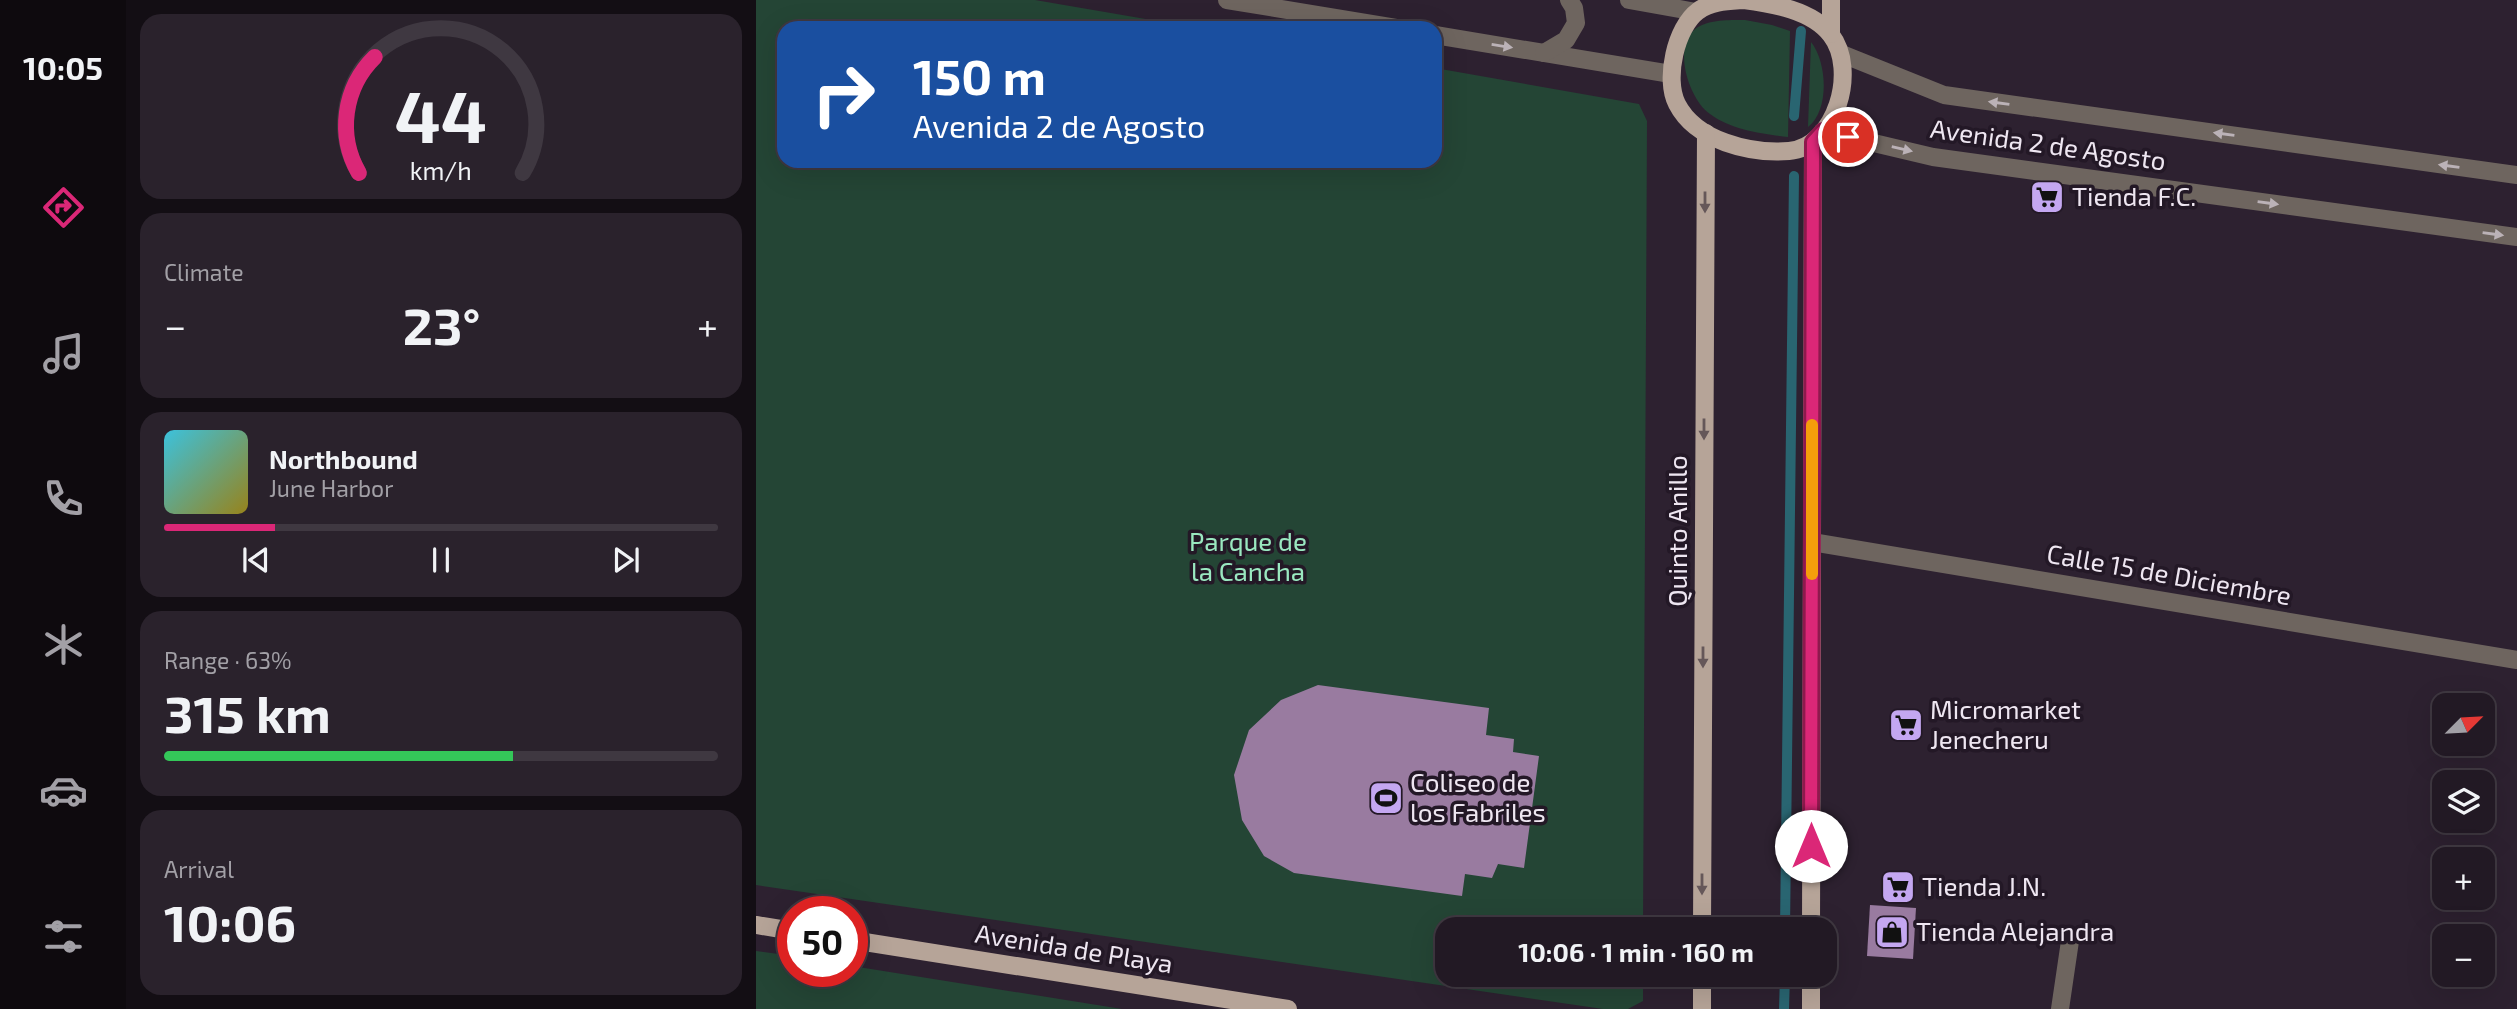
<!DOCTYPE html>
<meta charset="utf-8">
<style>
body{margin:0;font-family:"Exo 2",sans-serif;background:#2a222c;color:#f1f3f6;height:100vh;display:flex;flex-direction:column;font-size:26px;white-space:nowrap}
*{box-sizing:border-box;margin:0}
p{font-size:23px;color:#a2a0a6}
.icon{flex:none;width:38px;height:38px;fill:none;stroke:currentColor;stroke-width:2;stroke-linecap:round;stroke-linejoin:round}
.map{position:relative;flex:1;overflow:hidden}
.drawer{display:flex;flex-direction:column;gap:14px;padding:14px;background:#130e14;width:630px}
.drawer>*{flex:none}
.hud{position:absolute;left:21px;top:21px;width:665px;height:147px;border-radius:21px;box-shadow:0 7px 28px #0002,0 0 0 2px #3f3841;background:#1a4fa0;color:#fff;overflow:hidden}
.needle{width:46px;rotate:66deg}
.buttons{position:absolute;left:1676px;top:693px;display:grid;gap:14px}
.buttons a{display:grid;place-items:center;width:63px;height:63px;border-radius:14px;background:#221924;box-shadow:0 7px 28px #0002,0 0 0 2px #3f3841;font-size:35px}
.speed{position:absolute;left:21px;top:896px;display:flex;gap:14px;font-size:35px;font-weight:700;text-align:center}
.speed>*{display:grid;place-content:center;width:91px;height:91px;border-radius:50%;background:#221924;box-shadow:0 7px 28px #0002,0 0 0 2px #3f3841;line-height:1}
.speed .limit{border:10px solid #d22;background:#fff;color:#111}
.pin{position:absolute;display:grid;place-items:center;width:60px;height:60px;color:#fff;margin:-30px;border:4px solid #fff;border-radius:50%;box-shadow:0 2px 7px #0007}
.me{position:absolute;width:77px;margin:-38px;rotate:0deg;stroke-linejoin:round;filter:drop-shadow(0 0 5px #0008)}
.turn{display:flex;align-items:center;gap:24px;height:147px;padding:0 21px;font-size:32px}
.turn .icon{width:91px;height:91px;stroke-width:2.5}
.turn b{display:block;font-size:49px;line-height:60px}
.big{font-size:52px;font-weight:700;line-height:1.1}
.drawer .tile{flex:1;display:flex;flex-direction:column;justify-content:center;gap:10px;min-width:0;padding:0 24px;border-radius:21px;background:#2a222c}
.drawer .dial{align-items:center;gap:0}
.dial svg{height:182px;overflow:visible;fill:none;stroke:#3f3841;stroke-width:7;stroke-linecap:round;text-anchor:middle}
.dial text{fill:#f1f3f6;stroke:none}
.song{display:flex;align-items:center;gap:21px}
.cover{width:84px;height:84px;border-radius:10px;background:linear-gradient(135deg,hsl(190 70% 55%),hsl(50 70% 35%))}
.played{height:7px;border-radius:4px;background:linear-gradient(90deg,#db2777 20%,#3f3841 20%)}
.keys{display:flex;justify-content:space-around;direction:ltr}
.heat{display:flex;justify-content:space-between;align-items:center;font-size:38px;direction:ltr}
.charge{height:10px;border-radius:5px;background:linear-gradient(90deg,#34c759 63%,#3f3841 0)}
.trip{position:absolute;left:679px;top:917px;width:402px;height:70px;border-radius:21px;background:#221924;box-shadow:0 7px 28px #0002,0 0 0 2px #3f3841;font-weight:700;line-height:70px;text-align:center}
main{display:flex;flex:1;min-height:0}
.tabs{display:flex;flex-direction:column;width:126px;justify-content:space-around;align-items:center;background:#0e0a0e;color:#a2a0a6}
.tabs .icon{width:49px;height:49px}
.tabs .selected{color:#db2777}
.tabs b{font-size:32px;color:#f1f3f6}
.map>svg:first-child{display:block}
.green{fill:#244535}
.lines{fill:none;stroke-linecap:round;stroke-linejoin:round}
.stream{stroke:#296571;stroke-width:10}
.building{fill:#997ba0}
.minor{stroke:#6e655f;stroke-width:18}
.major{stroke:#b6a498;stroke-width:18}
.oneway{fill:#bbb2b7}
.oneway2{fill:#655759}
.route-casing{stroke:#8e194d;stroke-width:18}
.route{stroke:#db2777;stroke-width:12}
.slow{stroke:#f59e0b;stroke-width:12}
.labels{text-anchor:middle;stroke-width:7;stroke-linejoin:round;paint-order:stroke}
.street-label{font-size:26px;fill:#eee6f1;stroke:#231826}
.poi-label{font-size:26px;fill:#eee6f1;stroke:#231826;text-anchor:start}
.park-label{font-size:26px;fill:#9ae8c0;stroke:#231826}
</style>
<main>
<nav class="tabs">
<b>10:05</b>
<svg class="icon selected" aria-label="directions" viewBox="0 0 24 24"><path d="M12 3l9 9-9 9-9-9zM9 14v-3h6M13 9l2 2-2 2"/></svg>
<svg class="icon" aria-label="music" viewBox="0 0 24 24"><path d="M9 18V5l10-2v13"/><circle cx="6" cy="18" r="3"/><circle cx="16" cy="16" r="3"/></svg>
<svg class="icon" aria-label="phone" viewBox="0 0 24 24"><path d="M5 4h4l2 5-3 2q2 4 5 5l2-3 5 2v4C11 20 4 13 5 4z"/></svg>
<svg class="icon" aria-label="climate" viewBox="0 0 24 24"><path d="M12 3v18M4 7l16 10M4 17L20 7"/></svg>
<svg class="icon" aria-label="car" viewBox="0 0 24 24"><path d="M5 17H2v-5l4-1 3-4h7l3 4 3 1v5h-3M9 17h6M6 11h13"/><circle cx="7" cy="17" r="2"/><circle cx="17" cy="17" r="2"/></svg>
<svg class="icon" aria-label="filters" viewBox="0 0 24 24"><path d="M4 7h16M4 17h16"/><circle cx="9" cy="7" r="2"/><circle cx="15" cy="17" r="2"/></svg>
</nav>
<section class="drawer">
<div class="tile dial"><svg viewBox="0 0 100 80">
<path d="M14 69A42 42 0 1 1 86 69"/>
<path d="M14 69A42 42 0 0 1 21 18" stroke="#db2777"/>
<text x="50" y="56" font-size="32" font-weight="700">44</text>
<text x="50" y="72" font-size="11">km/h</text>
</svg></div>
<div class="tile"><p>Climate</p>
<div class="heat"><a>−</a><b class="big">23°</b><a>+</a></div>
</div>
<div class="tile">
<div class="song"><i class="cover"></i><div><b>Northbound</b><p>June Harbor</p></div></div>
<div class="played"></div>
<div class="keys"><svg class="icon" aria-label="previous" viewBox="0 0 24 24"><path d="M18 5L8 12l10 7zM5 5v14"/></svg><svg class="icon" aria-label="pause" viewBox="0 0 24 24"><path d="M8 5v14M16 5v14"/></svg><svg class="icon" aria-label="next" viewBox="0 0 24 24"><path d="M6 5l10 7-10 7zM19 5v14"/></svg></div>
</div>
<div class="tile"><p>Range · 63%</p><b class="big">315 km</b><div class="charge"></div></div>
<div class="tile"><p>Arrival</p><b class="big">10:06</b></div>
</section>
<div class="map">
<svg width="1761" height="1009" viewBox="0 0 1761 1009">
<rect width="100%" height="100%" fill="#2d2130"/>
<!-- green -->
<g class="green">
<path d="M0 0H279L442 28H28V161H679V68L883 104 891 121 887 929H691V975H887V1001L872 1009H847L0 885Z"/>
<path d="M989 20 1016 25 1034 31 1032 137C1007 134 975 130 954 114 934 100 917 51 937 31 949 19 973 20 989 20Z"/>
<path d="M1055 42C1071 62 1074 110 1052 127Z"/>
<path d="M0 951 37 956V971H96V966L366 1009H0Z"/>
</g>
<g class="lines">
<!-- stream -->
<g class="stream">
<path d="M1038 116 1045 31"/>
<path d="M1029 929 1038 176"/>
<path d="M1028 1009 1029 975"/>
</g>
</g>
<!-- building -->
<g class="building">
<path d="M562 685 733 708 730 735 758 739 757 752 783 756 768 868 742 864 736 878 709 874 706 896 538 873 508 856 486 820 478 775 493 730 525 700Z"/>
<path d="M1114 905 1160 908 1157 959 1111 956Z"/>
</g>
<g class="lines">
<!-- minor -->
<g class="minor">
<path d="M471 0 640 28"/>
<path d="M873 0 940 12"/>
<path d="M679 35 915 74"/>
<path d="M788 53 810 40 820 23 818 8 813 0"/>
<path d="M1086 54 1188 95 1761 175"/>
<path d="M1067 131 1177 157 1761 237"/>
<path d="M1056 542 1761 660"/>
<path d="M1304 1009 1314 941"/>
</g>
<!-- major -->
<g class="major">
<path d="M988 0C1017 4 1056 10 1075 35 1102 70 1080 147 1033 151 994 154 940 141 921 104 908 79 920 27 942 11 955 1 973 1 988 0Z"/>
<path d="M1075 34V0"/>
<path d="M0 925 37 931"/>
<path d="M946 929 950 133"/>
<path d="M1055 929 1057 142"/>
<path d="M96 940 532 1009"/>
<path d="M946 1009V975"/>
<path d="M1055 1009V975"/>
</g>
</g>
<!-- one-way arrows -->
<defs><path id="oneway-solid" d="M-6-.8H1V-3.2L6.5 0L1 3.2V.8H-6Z" transform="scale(1.75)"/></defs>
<g class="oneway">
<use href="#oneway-solid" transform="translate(746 46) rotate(9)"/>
<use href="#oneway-solid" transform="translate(1243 103) rotate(-172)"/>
<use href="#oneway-solid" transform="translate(1468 134) rotate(-172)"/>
<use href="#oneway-solid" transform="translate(1146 149) rotate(13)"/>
<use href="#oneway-solid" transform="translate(1693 166) rotate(-172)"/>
<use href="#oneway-solid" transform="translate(1512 203) rotate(8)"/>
<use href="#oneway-solid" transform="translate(1737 234) rotate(8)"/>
</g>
<g class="oneway2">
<use href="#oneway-solid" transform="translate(949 202) rotate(90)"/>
<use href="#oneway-solid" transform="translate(948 429) rotate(90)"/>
<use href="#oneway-solid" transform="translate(947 657) rotate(90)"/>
<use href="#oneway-solid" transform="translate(946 884) rotate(90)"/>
</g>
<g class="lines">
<!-- route casing -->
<g class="route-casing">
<path id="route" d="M1055 846 1057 142 1067 131 1092 137"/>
</g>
<!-- route -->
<use href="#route" class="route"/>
<!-- slow -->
<path class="slow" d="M1056 574V425"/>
</g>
<!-- icons -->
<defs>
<g id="supermarket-square" transform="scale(1.75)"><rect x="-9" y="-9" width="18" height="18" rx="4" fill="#c4a7f1" stroke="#231826"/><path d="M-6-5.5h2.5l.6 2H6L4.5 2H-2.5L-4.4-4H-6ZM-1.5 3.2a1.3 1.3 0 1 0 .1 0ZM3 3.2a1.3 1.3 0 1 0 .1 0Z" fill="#111"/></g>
<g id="stadium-square" transform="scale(1.75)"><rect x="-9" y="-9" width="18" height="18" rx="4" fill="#c4a7f1" stroke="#231826"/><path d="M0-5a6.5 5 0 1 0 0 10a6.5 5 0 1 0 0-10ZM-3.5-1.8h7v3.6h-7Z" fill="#111"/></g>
<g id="shop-square" transform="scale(1.75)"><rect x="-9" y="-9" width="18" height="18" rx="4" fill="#c4a7f1" stroke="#231826"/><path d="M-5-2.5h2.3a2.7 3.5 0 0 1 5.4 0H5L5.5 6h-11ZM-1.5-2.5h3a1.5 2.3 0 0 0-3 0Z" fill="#111"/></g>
</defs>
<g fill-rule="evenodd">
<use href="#supermarket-square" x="1291" y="197"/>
<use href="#supermarket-square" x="1150" y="725"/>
<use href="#stadium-square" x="630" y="798"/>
<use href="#supermarket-square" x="1142" y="887"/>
<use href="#shop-square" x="1136" y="932"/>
</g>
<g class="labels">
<!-- street labels -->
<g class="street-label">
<text transform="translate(1292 145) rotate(8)" y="9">Avenida 2 de Agosto</text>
<text transform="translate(922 531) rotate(-90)" y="9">Quinto Anillo</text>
<text transform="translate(1413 575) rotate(10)" y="9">Calle 15 de Diciembre</text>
<text transform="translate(318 949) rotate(9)" y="9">Avenida de Playa</text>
</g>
<!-- poi labels -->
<g class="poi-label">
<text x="1316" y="206">Tienda F.C.</text>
<text x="1174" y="719">Micromarket<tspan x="1174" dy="30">Jenecheru</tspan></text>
<text x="654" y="792">Coliseo de<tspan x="654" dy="30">los Fabriles</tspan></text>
<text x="1166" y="896">Tienda J.N.</text>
<text x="1160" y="941">Tienda Alejandra</text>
</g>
<!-- park labels -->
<g class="park-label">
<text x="492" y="551">Parque de<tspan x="492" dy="30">la Cancha</tspan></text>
</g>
</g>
</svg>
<div class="buttons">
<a><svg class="needle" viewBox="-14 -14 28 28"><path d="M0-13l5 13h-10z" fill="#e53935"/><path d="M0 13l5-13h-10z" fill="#a2a0a6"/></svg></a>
<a><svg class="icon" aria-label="layers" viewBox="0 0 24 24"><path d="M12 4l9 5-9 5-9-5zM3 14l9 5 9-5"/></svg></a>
<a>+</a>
<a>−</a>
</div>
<div class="speed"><div class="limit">50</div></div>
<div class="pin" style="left:1092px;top:137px;background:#d93025"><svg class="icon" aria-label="arrive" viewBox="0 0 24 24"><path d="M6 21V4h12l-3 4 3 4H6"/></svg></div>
<svg class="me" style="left:1055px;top:846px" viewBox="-20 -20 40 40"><circle r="19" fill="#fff"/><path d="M0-13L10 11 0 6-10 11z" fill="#db2777"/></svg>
<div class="trip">10:06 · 1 min · 160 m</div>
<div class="hud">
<div class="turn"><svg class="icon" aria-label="right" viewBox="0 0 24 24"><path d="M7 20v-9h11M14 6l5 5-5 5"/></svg><div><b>150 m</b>Avenida 2 de Agosto</div></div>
</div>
</div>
</main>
